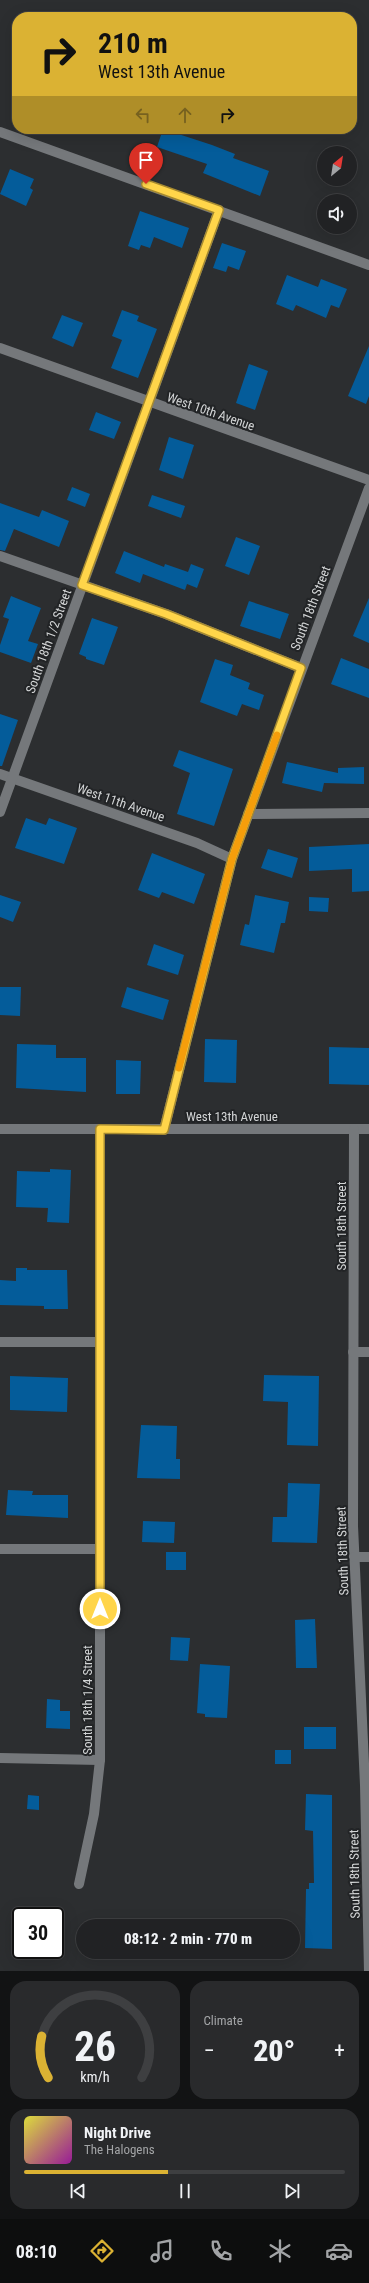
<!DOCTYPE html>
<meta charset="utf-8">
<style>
body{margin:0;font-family:"Roboto Condensed",sans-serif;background:#292a2c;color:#f1f3f6;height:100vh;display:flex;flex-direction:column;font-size:15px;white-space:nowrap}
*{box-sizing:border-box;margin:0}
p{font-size:13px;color:#a2a4a6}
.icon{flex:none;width:22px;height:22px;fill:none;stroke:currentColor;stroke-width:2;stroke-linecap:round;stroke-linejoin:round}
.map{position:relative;height:1971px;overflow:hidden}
.side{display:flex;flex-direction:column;gap:10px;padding:10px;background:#121314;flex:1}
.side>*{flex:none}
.top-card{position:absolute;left:12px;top:12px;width:345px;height:122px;border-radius:16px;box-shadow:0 4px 16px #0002,0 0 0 1px #3e3f41;background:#dbb233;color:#111;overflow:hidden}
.needle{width:26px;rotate:30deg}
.buttons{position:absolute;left:317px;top:146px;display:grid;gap:8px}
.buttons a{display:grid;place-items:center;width:40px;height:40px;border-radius:50%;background:#212224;box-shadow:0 4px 16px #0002,0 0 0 1px #3e3f41;font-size:20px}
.speed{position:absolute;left:12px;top:1907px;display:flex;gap:8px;font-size:20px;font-weight:700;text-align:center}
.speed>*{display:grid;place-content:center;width:52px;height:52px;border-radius:50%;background:#212224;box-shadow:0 4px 16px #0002,0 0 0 1px #3e3f41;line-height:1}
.speed .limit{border:2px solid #111;border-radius:6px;background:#fff;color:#111}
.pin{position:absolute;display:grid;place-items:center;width:34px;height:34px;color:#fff;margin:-41px -17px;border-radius:50% 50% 50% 0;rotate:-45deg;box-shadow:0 0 4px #0007}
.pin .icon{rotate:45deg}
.me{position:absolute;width:44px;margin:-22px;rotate:0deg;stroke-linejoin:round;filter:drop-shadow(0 0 3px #0008)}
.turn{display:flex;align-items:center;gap:14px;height:84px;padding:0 20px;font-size:18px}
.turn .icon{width:52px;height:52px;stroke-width:2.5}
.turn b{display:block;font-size:28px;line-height:34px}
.lanes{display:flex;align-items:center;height:38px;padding:0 20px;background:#0003;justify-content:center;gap:20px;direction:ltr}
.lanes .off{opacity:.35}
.big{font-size:30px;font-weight:800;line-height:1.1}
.side .widget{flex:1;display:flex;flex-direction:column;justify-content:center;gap:6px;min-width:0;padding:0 14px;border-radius:16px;background:#292a2c}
.side .dial{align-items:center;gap:0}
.dial svg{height:104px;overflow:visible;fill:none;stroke:#3e3f41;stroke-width:7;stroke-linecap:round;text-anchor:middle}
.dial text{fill:#f1f3f6;stroke:none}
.song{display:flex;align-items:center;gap:12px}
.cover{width:48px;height:48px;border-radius:6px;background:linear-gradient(135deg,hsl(60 70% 55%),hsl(300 70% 35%))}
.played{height:4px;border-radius:2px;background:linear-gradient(90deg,#dbb233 45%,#3e3f41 45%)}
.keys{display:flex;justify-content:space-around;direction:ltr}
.heat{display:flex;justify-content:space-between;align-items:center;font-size:22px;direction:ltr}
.side .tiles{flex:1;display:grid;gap:10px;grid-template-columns:1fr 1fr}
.widget:last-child{grid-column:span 2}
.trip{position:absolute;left:76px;top:1919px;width:224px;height:40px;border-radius:20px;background:#212224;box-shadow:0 4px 16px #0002,0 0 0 1px #3e3f41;font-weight:800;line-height:40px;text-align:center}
.tab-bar{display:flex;height:64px;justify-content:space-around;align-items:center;background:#0d0e0e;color:#a2a4a6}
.tab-bar .icon{width:28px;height:28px}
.tab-bar .current{color:#dbb233}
.tab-bar b{font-size:18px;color:#f1f3f6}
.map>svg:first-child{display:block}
.building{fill:#045c9a}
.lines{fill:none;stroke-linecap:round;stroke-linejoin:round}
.minor{stroke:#75787b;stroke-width:10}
.route-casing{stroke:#a68a30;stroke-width:10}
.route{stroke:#ffd54a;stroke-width:7}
.slow{stroke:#f59e0b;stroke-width:7}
.labels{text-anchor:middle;stroke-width:4;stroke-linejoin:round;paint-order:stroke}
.street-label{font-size:13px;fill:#d3d5d6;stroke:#222426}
</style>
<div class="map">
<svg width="369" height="1971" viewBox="0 0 369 1971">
<rect width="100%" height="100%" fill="#2c2e30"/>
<!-- building -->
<g class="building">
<path d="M163 129 212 145 235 154 233 158 269 171 260 196 203 173 207 164 157 147Z"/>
<path d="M10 169 34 179 30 188 33 190 26 206 0 194Z"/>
<path d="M140 211 189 228 182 248 154 237 150 248 141 245 139 250 128 246Z"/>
<path d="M222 243 246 251 239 270 228 266 226 272 213 268Z"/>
<path d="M287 275 318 287 321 279 347 289 339 308 331 305 326 318 296 305 293 311 276 304Z"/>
<path d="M122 310 139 316 137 321 157 329 138 378 111 368 122 340 112 336Z"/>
<path d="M62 315 83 323 73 347 52 338Z"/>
<path d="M369 346V396L366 404 348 396Z"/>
<path d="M249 364 268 371 255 410 236 403Z"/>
<path d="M96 412 121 422 114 439 89 430Z"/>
<path d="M169 437 194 445 183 479 159 470Z"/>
<path d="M72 487 90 494 85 507 67 500Z"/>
<path d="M152 495 185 506 181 518 148 506Z"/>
<path d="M0 503 39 517 42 510 69 521 59 547 14 529 5 551 0 550Z"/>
<path d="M236 537 260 546 249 575 225 566Z"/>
<path d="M124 551 164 567 165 564 188 572 191 564 204 569 197 588 187 584 185 590 143 574 140 583 115 573Z"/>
<path d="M11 596 41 608 28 641 38 644 31 663 0 652V645L9 619 3 617Z"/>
<path d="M369 598V643L353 636Z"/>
<path d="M249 601 289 614 280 639 240 626Z"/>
<path d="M92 618 118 627 104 665 86 659V657L79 654Z"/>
<path d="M341 658 369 669V698L331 684Z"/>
<path d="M215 659 233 665 230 675 250 683 248 689 264 695 259 710 242 704 237 716 200 702Z"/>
<path d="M0 714 18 720 2 766H0Z"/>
<path d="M179 750 233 769 214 826 177 814 190 773 173 766Z"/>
<path d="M287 762 338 773V768L364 767V784L324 783 322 792 282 783Z"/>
<path d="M26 818 46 825 49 818 77 828 64 864 15 848Z"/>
<path d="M369 844V891L352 892V869L309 871V847Z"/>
<path d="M268 849 298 858 292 878 261 868Z"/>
<path d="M152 853 205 874 194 904 162 892 159 898 138 890Z"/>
<path d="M0 895 21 902 13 922 0 917Z"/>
<path d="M255 895 289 902 285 923H281L274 953 240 945 245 924 249 925Z"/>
<path d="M309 897 329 898 328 912 309 911Z"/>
<path d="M154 944 184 955 178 975 147 965Z"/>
<path d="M0 987H21L20 1016 0 1015Z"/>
<path d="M127 987 169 1000 163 1020 121 1007Z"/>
<path d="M205 1039 237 1040 236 1083 204 1082Z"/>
<path d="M17 1044 56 1045V1058H86V1092L16 1088Z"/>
<path d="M329 1047 369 1048V1085L329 1084Z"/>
<path d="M116 1060 141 1061 140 1094H116Z"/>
<path d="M50 1169 71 1170 69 1223 47 1222 48 1208 16 1207 17 1171 50 1172Z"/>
<path d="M16 1268H27V1270H67L68 1309H44V1306L0 1305V1280L16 1281Z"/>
<path d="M264 1375 319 1376 318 1446 287 1445 288 1402 263 1401Z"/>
<path d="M10 1376 68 1378 67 1412 10 1410Z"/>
<path d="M141 1425 177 1426 176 1459H180V1479L137 1478Z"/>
<path d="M288 1483 320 1484 317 1543 272 1542 273 1517H287Z"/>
<path d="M8 1490 33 1491 32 1495H68V1518L6 1515Z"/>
<path d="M143 1521 175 1522 174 1543 142 1542Z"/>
<rect x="166" y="1552" width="20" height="18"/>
<path d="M315 1619 317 1668H296L295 1620Z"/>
<path d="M171 1637 190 1638 188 1661 170 1660Z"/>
<path d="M200 1664 230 1666 227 1718 205 1717V1714L197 1713Z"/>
<path d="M47 1699 60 1700V1711H70V1729L46 1728Z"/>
<rect x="304" y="1727" width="32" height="22"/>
<rect x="275" y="1750" width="16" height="14"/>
<path d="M306 1794 332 1795V1949L305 1948 306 1889H309V1883H314L313 1831 305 1830Z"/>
<path d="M28 1795 39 1796V1810L27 1809Z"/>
</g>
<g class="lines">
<!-- minor -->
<g class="minor">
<path d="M0 132 369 265"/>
<path d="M0 348 369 480"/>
<path d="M0 556 166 614 301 668"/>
<path d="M0 774 197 843 232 859"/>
<path d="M0 812 219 210"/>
<path d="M248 814 369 813"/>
<path d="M0 1129H369"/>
<path d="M354 1129 353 1526 365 1785 369 1971"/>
<path d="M164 1130 232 859 369 488"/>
<path d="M0 1342H100"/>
<path d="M353 1352H369"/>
<path d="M0 1549H100"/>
<path d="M354 1557H369"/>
<path d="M0 1758 100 1760"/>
<path d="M79 1884 94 1814 100 1760V1129"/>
</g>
</g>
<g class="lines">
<!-- route casing -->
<g class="route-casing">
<path id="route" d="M100 1609V1129L164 1130 232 859 301 668 166 614 82 585 219 210 146 184"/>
</g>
<!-- route -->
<use href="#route" class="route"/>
<!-- slow -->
<path class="slow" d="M179 1068 232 859 277 735"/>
</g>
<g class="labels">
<!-- street labels -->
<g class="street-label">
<text transform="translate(211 411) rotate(19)" y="5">West 10th Avenue</text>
<text transform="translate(310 608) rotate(-69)" y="5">South 18th Street</text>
<text transform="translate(48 641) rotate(-70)" y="5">South 18th 1/2 Street</text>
<text transform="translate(121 802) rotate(19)" y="5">West 11th Avenue</text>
<text x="232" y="1121">West 13th Avenue</text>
<text transform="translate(341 1226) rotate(-90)" y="5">South 18th Street</text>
<text transform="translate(342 1551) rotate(-92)" y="5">South 18th Street</text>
<text transform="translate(87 1700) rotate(-90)" y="5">South 18th 1/4 Street</text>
<text transform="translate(354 1874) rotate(-91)" y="5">South 18th Street</text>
</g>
</g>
</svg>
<div class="buttons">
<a><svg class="needle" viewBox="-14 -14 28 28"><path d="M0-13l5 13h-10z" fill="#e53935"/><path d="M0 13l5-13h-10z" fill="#a2a4a6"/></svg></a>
<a><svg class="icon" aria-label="sound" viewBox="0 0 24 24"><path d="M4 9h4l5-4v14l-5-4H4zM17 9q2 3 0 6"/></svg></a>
</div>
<div class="speed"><div class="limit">30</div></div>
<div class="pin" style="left:146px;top:184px;background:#d93025"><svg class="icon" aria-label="arrive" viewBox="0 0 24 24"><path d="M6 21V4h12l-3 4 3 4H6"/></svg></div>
<svg class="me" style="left:100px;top:1609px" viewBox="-20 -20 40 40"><circle r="17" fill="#ffd54a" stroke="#fff" stroke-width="3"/><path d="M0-11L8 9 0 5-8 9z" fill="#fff"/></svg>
<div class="trip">08:12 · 2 min · 770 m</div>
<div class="top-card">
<div class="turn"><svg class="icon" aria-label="right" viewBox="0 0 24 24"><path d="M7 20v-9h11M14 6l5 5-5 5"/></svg><div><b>210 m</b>West 13th Avenue</div></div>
<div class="lanes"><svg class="icon off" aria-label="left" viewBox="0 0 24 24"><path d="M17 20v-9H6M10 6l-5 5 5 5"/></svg><svg class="icon off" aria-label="ahead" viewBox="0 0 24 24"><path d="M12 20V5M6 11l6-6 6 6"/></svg><svg class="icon" aria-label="right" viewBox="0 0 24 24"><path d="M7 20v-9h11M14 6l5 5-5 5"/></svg></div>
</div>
</div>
<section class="side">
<div class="tiles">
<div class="widget dial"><svg viewBox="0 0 100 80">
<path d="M14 69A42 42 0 1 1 86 69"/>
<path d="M14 69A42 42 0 0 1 9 37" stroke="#dbb233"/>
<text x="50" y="56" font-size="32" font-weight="700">26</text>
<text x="50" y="72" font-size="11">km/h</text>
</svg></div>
<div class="widget"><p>Climate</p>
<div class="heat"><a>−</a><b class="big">20°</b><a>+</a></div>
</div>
<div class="widget">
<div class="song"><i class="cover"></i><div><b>Night Drive</b><p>The Halogens</p></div></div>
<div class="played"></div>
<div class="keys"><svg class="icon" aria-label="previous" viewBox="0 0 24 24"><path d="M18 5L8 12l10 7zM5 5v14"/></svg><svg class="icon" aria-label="pause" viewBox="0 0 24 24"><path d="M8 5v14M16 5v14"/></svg><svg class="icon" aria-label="next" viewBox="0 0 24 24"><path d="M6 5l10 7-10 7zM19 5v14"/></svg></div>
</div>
</div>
</section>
<nav class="tab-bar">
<b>08:10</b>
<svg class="icon current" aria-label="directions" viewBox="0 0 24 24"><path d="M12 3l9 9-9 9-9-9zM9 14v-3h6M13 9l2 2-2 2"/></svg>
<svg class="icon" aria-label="music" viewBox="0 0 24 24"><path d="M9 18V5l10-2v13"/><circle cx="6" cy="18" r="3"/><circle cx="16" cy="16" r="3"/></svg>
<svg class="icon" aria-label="phone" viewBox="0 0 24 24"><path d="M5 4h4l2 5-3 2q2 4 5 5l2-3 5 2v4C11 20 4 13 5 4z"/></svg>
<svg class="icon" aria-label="climate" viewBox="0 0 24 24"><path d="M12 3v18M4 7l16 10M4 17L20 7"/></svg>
<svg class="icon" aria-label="car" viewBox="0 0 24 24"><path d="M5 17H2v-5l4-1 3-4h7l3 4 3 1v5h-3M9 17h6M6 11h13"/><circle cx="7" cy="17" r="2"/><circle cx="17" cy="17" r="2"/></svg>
</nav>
